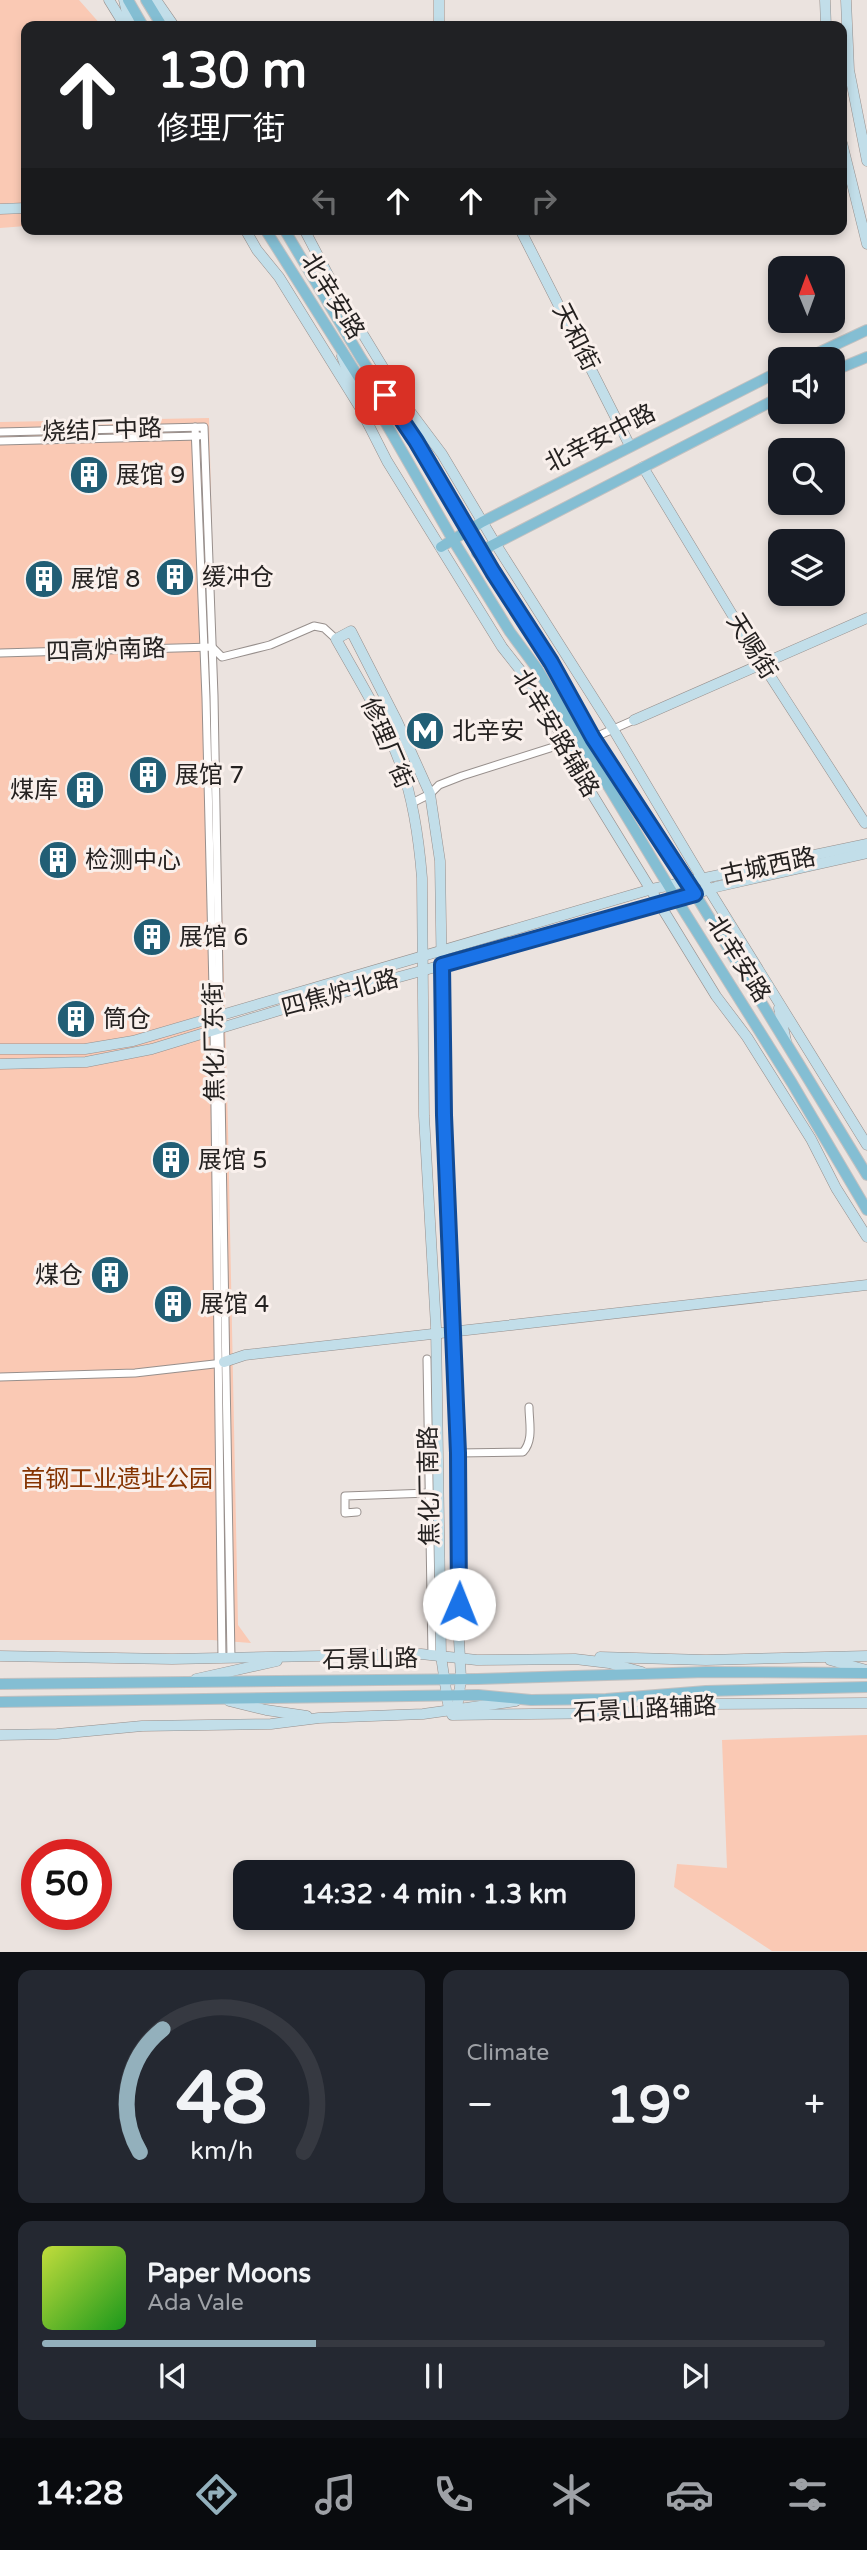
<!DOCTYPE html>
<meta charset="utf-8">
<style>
body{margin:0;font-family:"Varela Round","Noto Sans SC",sans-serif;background:#242831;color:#f1f3f6;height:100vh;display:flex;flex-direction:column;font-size:26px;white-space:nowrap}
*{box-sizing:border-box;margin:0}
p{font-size:23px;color:#9ea1a6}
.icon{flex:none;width:38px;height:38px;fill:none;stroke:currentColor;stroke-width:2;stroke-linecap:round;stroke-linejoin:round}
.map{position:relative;height:1952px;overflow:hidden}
.side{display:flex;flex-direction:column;gap:18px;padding:18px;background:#0d0f14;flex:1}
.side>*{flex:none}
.hud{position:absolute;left:21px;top:21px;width:826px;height:214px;border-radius:14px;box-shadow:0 4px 10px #0003;background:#202124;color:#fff;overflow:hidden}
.needle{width:46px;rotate:359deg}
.buttons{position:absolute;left:768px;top:256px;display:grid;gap:14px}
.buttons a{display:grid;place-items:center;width:77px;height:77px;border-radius:14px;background:#171b24;box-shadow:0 4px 10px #0003;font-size:35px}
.speed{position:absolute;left:21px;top:1839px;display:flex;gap:14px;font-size:35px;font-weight:700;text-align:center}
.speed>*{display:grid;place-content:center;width:91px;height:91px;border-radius:50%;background:#171b24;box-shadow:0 4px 10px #0003;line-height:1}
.speed .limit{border:10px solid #d22;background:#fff;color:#111}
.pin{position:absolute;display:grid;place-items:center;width:60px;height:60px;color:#fff;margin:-30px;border-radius:14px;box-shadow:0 4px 10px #0006}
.me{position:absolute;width:77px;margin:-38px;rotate:1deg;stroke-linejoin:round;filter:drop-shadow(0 0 5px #0008)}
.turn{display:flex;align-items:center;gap:24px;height:147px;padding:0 21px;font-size:32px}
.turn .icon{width:91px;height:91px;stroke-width:2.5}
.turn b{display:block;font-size:49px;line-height:60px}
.lanes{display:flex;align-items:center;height:66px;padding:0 21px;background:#0003;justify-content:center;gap:35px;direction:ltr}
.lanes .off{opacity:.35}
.big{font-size:52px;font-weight:800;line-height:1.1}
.side .card{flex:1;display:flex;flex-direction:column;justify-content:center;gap:10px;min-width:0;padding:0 24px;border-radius:14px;background:#242831}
.side .dial{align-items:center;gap:0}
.dial svg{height:182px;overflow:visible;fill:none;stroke:#363941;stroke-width:7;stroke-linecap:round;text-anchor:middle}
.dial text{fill:#f1f3f6;stroke:none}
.song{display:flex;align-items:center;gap:21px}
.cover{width:84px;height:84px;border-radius:10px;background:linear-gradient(135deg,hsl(70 70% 55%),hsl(120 70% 35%))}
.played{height:7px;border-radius:4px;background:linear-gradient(90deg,#93b0bc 35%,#363941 35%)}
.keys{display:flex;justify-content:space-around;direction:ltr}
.heat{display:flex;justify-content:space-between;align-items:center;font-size:38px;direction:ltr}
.side .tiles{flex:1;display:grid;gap:18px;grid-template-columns:1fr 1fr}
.card:last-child{grid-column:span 2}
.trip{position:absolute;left:233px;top:1860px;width:402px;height:70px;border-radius:14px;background:#171b24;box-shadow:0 4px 10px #0003;font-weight:800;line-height:70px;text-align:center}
.dock{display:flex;height:112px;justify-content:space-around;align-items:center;background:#090b0e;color:#9ea1a6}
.dock .icon{width:49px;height:49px}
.dock .selected{color:#93b0bc}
.dock b{font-size:32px;color:#f1f3f6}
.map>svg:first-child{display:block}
.green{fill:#fac9b4}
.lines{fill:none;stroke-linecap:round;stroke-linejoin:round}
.street-casing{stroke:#978f8c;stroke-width:9}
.secondary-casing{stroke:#978f8c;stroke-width:11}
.primary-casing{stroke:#c2c1c1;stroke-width:12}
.street{stroke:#fff;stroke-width:7}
.secondary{stroke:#c2dee9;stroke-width:10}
.primary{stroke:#84bed3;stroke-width:10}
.route-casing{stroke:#114b97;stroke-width:18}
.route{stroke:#1a73e8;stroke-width:12}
.labels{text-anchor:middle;stroke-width:6;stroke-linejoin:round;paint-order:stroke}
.street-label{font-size:24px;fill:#242120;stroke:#f9f0ec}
.poi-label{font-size:24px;fill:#242120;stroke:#f9f0ec;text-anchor:start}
.park-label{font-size:24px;fill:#853402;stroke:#f9f0ec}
</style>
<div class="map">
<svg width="867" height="1952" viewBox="0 0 867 1952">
<rect width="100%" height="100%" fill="#ebe3df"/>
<!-- green -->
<g class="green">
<path d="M0 0H79L102 26H26V226L0 228Z"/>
<path d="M209 418 228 1129 238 1625 251 1643 212 1640H0V422Z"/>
<path d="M867 1735V1951H772L674 1887 677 1864 727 1868 722 1740Z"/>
</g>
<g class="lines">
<!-- street casing -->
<g class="street-casing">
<g id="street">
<path d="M195 427 206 698 214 1030 222 1658"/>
<path d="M0 432 204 427 214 696 231 1658"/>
<path d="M0 441 199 436"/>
<path d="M0 653 212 647 222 657 270 645 314 626 324 628 336 639"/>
<path d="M593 738 634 720"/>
<path d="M412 803 430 794 439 785 462 776 566 743"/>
<path d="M427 1359 432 1655"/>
<path d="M0 1377 135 1373 223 1363"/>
<path d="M458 1453 523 1452C534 1440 529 1422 529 1407"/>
<path d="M357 1512 345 1513V1496L429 1493"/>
<path d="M458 1619 470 1616 472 1586H484"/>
</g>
</g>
<!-- secondary casing -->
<g class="secondary-casing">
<g id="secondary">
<path d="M109 0 125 26"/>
<path d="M124 0 130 26"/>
<path d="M156 0 174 26"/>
<path d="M439 0V26"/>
<path d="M825 0 826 26"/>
<path d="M846 0 849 70 867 161"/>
<path d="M842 143 867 244"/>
<path d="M0 209 26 208"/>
<path d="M245 229 257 250 279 277 359 406 387 461 502 647 528 680 572 753 592 794 716 996 747 1037 811 1139 836 1188 867 1237"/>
<path d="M304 229 336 290 409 410 442 454 495 543 613 729 703 880 867 1145"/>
<path d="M520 229 630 446"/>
<path d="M342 356 353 388"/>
<path d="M643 467 756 654 865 823"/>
<path d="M634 720 867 618"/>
<path d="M779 1008 786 1041"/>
<path d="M0 1049H85L133 1041 652 889 867 844"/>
<path d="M0 1064 86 1062 152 1049 290 1007 661 905 716 887 867 853"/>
<path d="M224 1362 245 1355 867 1285"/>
<path d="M0 1656 172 1659 421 1654 477 1660 575 1659 609 1663 642 1672"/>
<path d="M600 1657 706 1660 867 1656"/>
<path d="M830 1660 866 1670"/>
<path d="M196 1679 277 1661"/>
<path d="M229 1701 266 1710 307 1716"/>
<path d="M449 1710 441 1656 436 1327 424 1116 422 878C419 840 414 802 401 766 385 721 359 680 336 639L351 631 397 721 430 794 440 861 444 1115 458 1453V1619L461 1679 457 1709"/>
<path d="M452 1715 623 1713 707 1704 867 1703"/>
<path d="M0 1735 57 1734 142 1726 271 1724 319 1718 423 1714 516 1701"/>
</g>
</g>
<!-- primary casing -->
<g class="primary-casing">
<g id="primary">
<path d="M128 0 143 26"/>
<path d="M146 0 162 26"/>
<path d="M265 229 368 392 453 540 510 632 538 670 677 900 792 1083 867 1210"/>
<path d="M284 229 361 358 416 441 493 572 551 662 593 738 695 894 867 1175"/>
<path d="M805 359 867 330"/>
<path d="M833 371 867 357"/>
<path d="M441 547 482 522 780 371"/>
<path d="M477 553 780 397"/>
<path d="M0 1684 478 1679 706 1672 867 1673"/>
<path d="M0 1702 478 1695 531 1700 606 1699 706 1691 867 1687"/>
</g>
</g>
<!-- street -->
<use href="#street" class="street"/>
<!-- secondary -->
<use href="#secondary" class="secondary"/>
<!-- primary -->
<use href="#primary" class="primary"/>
</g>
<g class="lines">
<!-- route casing -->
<g class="route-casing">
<path id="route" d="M385 395 416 441 493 572 551 662 593 738 695 894 442 965 444 1115 458 1453 459 1604"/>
</g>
<!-- route -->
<use href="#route" class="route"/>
</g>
<!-- icons -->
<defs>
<g id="building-disc" transform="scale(2.0125)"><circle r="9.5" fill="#215e75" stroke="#f9f0ec"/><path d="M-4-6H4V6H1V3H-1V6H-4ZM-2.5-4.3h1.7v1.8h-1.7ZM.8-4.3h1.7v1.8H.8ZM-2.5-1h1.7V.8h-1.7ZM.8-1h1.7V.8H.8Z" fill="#fff"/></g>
<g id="metro-disc" transform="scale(2.0125)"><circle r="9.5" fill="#215e75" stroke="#f9f0ec"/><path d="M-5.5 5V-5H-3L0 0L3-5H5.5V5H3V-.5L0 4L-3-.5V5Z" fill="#fff"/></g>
</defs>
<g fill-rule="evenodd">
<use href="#building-disc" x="89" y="475"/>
<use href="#building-disc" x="175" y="577"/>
<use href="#building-disc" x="44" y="579"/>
<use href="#metro-disc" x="425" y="731"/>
<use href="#building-disc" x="148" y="775"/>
<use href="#building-disc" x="85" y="790"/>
<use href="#building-disc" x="58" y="860"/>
<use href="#building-disc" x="152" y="937"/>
<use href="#building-disc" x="76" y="1019"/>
<use href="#building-disc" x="171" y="1160"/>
<use href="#building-disc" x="110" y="1275"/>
<use href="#building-disc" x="173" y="1304"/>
</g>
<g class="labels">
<!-- street labels -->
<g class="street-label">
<text transform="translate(333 296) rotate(58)" y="8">北辛安路</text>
<text transform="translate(576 337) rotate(63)" y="8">天和街</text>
<text transform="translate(102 430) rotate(-2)" y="8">烧结厂中路</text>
<text transform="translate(600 438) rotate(-27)" y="8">北辛安中路</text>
<text transform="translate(752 646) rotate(58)" y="8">天赐街</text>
<text transform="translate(106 650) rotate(-2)" y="8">四高炉南路</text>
<text transform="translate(556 733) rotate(59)" y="8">北辛安路辅路</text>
<text transform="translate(387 743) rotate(67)" y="8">修理厂街</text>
<text transform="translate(768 866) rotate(-12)" y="8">古城西路</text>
<text transform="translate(739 959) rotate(58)" y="8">北辛安路</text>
<text transform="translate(340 993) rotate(-15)" y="8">四焦炉北路</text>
<text transform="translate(214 1042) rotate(-91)" y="8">焦化厂东街</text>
<text transform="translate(429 1486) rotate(-91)" y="8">焦化厂南路</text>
<text transform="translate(370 1659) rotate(-1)" y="8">石景山路</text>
<text transform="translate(645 1709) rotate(-3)" y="8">石景山路辅路</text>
</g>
<!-- poi labels -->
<g class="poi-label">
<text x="116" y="483">展馆 9</text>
<text x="202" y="585">缓冲仓</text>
<text x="71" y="587">展馆 8</text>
<text x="452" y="739">北辛安</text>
<text x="175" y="783">展馆 7</text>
<text x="58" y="798" text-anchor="end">煤库</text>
<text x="85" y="868">检测中心</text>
<text x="179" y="945">展馆 6</text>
<text x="103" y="1027">筒仓</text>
<text x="198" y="1168">展馆 5</text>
<text x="83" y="1283" text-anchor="end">煤仓</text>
<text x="200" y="1312">展馆 4</text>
</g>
<!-- park labels -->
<g class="park-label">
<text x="117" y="1487">首钢工业遗址公园</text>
</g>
</g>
</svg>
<div class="buttons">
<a><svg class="needle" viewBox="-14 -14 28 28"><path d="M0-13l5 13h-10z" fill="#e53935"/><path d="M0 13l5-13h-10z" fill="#9ea1a6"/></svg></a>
<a><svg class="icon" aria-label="sound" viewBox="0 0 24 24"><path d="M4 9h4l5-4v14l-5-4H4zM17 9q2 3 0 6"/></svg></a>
<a><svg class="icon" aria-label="search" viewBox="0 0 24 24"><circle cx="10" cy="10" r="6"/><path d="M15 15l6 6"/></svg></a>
<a><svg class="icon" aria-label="layers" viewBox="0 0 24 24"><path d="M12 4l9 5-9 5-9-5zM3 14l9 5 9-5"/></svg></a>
</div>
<div class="speed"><div class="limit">50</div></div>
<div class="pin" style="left:385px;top:395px;background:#d93025"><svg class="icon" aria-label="arrive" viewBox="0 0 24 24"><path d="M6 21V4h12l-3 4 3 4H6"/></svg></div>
<svg class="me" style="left:459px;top:1604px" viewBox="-20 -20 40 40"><circle r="19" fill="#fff"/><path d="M0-13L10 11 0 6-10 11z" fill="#1a73e8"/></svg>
<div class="trip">14:32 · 4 min · 1.3 km</div>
<div class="hud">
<div class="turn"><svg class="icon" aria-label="ahead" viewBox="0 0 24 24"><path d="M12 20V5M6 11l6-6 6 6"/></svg><div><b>130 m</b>修理厂街</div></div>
<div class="lanes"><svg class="icon off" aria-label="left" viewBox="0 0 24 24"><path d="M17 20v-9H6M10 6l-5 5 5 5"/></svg><svg class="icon" aria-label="ahead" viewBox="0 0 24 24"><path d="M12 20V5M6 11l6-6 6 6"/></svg><svg class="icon" aria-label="ahead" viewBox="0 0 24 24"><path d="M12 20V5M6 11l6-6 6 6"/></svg><svg class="icon off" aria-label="right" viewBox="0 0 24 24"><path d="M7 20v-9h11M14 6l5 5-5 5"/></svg></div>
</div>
</div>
<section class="side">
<div class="tiles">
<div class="card dial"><svg viewBox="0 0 100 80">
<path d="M14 69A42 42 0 1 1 86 69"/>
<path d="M14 69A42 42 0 0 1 24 15" stroke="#93b0bc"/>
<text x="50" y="56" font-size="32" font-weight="700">48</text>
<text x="50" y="72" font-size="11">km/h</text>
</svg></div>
<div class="card"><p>Climate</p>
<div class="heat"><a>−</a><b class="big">19°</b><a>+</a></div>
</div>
<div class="card">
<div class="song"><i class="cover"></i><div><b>Paper Moons</b><p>Ada Vale</p></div></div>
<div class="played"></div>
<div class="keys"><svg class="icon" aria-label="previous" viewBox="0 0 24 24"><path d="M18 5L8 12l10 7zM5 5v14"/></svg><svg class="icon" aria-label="pause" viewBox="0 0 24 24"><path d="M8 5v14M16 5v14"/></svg><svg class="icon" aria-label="next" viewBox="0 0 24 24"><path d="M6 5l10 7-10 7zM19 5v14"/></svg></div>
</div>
</div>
</section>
<nav class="dock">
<b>14:28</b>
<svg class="icon selected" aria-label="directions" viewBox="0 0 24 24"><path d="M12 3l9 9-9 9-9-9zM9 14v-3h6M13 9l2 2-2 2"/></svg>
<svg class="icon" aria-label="music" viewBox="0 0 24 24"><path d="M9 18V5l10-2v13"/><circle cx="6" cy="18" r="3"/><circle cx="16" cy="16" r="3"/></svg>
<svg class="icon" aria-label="phone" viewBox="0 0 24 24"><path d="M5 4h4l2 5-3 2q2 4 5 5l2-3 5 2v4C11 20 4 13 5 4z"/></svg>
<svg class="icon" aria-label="climate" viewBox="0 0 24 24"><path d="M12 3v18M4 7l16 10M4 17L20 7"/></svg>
<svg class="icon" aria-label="car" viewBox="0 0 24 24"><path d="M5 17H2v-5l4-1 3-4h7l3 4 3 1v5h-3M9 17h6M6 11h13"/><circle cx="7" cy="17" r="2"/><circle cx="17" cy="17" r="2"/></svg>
<svg class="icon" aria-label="filters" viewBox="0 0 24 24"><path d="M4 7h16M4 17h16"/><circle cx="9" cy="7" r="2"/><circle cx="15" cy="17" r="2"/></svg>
</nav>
